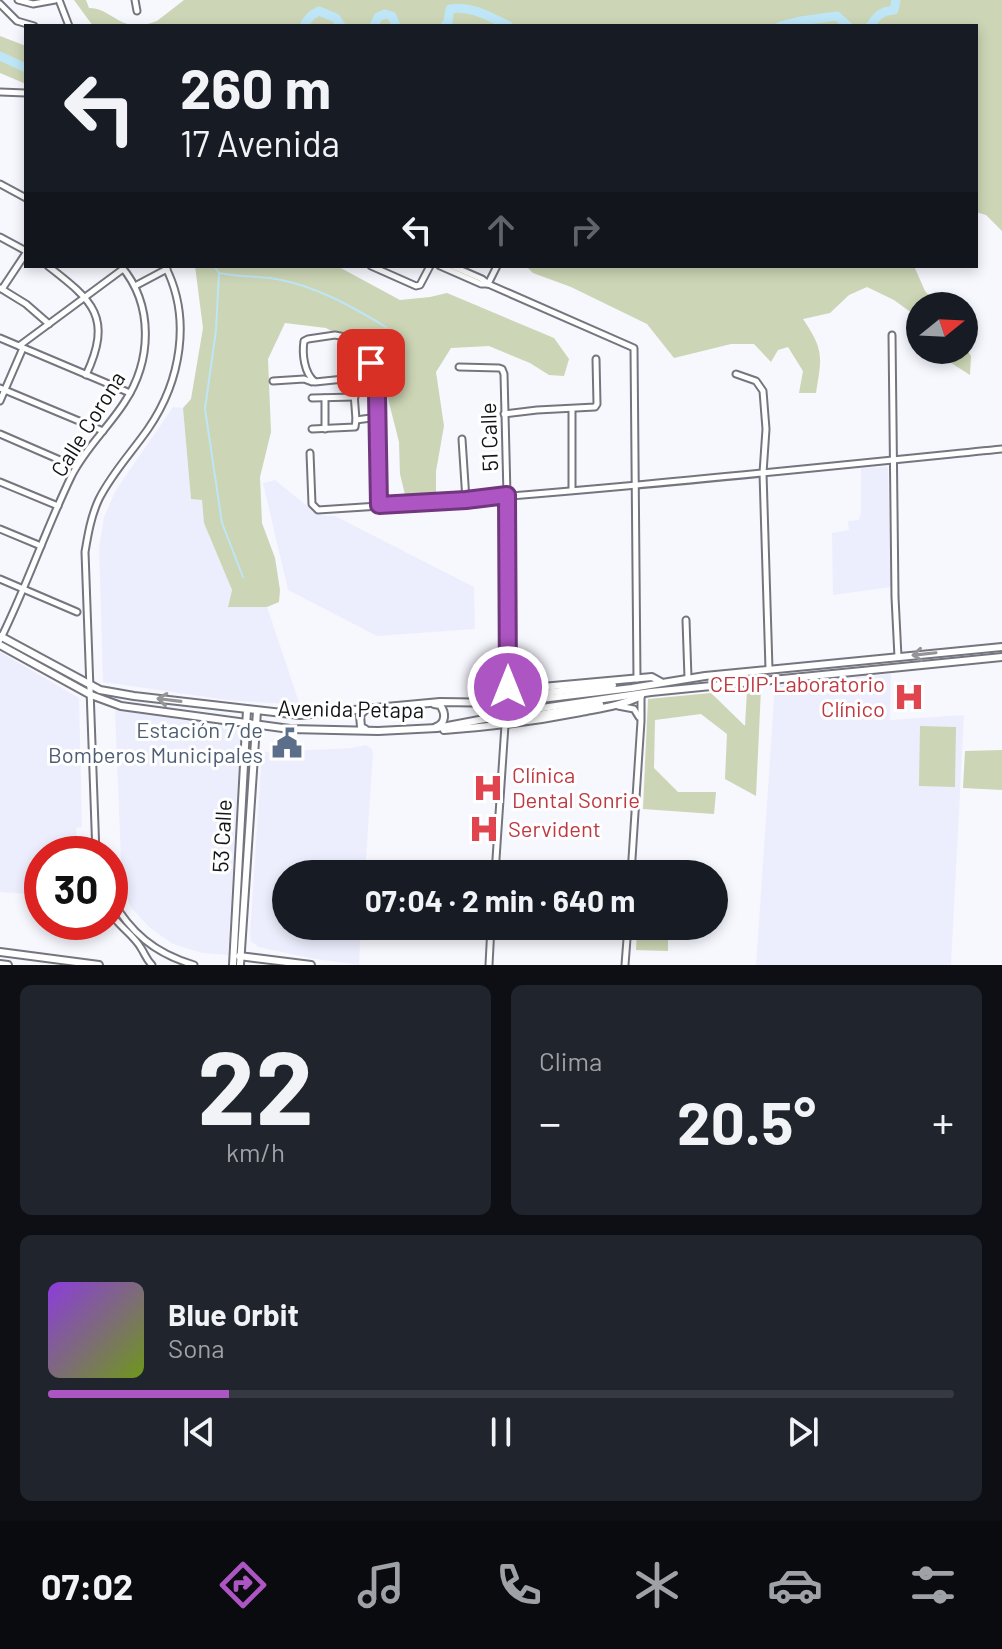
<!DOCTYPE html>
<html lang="es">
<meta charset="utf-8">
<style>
body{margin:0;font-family:Barlow,sans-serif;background:#20242c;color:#f1f3f6;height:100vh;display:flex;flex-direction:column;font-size:30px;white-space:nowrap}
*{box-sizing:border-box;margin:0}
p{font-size:26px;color:#9ea1a6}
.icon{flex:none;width:44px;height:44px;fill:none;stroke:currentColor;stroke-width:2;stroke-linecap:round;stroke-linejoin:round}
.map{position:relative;height:965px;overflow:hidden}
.side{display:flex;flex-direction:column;gap:20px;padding:20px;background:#0d0f14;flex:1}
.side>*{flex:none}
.hud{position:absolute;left:24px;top:24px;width:954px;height:244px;border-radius:0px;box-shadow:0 4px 12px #0003;background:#171b24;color:#f1f3f6;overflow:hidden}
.needle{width:52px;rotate:72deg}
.buttons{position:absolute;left:906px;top:292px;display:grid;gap:16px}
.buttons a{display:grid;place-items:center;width:72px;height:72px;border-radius:50%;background:#171b24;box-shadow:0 4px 12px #0003;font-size:40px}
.speed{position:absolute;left:24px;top:836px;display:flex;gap:16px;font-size:40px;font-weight:700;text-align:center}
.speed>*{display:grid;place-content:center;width:104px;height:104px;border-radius:50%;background:#171b24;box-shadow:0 4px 12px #0003;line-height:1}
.speed .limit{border:12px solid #d22;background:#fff;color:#111}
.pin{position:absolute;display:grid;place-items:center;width:68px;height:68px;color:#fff;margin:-34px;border-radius:16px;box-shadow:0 4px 12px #0006}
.me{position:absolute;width:88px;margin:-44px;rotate:0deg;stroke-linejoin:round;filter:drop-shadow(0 0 6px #0008)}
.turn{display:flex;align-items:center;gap:28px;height:168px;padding:0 24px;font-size:36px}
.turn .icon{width:104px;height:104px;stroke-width:2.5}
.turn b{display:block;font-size:56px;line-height:68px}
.lanes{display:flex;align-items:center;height:76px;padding:0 24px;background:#0003;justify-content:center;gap:40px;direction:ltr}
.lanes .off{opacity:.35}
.big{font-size:60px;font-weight:700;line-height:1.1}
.side .tile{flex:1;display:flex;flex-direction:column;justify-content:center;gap:12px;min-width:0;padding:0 28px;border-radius:12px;background:#20242c}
.side .dial{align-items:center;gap:0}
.dial b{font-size:104px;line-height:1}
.song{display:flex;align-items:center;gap:24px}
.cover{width:96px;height:96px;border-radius:12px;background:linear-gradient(135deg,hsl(270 70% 55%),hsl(80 70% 35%))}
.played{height:8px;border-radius:4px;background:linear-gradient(90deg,#ad55c2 20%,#363941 20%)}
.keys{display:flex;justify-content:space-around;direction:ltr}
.heat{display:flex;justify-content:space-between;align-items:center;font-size:44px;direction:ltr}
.side .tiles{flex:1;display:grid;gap:20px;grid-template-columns:1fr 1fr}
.tile:last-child{grid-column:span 2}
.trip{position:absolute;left:272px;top:860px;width:456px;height:80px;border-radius:40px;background:#171b24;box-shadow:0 4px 12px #0003;font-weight:700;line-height:80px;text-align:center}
.menu{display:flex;height:128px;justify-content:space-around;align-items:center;background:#090b0e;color:#9ea1a6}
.menu .icon{width:56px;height:56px}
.menu .active{color:#ad55c2}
.menu b{font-size:36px;color:#f1f3f6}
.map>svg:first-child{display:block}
.built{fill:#edeefd}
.green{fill:#ccd5b5}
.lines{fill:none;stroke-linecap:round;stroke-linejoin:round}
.stream{stroke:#bee6f6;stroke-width:2}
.river{stroke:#bee6f6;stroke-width:9}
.minor-casing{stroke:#75757f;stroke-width:9}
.major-casing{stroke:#75757f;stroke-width:10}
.minor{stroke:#fff;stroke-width:5}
.major{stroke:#fff;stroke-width:6}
.oneway{stroke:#959597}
.route-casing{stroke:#70377e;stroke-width:20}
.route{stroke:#ad55c2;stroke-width:14}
.labels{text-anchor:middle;stroke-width:6;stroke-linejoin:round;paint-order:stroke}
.street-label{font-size:22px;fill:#131417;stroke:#fff}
.health-label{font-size:22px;fill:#be3a42;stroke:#fff;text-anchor:start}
.service-label{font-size:22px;fill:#4e5e75;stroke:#fff;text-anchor:end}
</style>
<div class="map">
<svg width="1002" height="965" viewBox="0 0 1002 965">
<rect width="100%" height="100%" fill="#f7f7fe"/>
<!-- built -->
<g class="built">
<path d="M173 407 183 408 191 499H202L204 523 232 590 228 606 267 607 300 705 227 700 103 682 99 548 104 517 116 490Z"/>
<path d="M888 467 891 587 833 595 832 533 849 530 848 521 859 520 861 513V468Z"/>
<path d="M275 480 318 515 335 516 474 587 475 629 377 636 288 590 263 483Z"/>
<path d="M0 652 79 698 82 827 76 828 79 854H42V895L0 892Z"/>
<path d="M891 674 890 720 964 715 951 965H756L775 685Z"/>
<path d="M115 710 234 726 241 737 228 955 202 953 173 944 149 927 131 907 120 885 113 860H121Z"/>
<path d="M366 745 372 749 373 754 365 874H286V926H361L359 965 310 958 258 947 251 941 250 934 262 752 352 748Z"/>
</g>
<!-- green -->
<g class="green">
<path d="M74 0H86L89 8C108 8 115 24 137 26H93Z"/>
<path d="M184 0H1002V231L986 215 976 212V26H142L157 21Z"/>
<path d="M0 36 26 46V84L0 73Z"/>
<path d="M195 266H337L400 300 430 297 447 293 554 338 569 359 564 376 549 375 530 363 489 346 451 348 436 372 444 426 436 471V497L406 499 400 474 399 442 379 363 358 346 326 328 285 323 268 359 271 432 260 477 262 523 275 558 280 590 279 602 267 607H228L232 590 204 523 202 500 191 499 183 408 191 399 203 328Z"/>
<path d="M526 266H914L925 291 938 306H920V319L894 300 867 287 849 295 830 313 803 319C824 350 822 356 816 393H799L803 371 788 347 778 350 771 362 754 344H731L674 358 647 324 571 287 533 273Z"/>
<path d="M964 345 971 356 970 375 948 361 943 350H964Z"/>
<path d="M761 688 756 796 725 779 727 734 701 714 655 720 654 768 678 792H716L714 814 643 809 648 699 711 693 745 726 747 690Z"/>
<path d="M920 726 956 727 955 787 919 786Z"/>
<path d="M1002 750V790L963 788 965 751Z"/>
<path d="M637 926H668V951L636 950Z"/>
</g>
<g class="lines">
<!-- stream -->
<g class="stream">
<path d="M214 266 219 273 216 330 205 409 222 523 243 577"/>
<path d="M219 273C238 277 256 276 276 279 316 286 351 306 386 327"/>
</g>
<!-- river -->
<g class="river">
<path d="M305 26V23L312 15 319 11 336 18 341 26"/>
<path d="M374 26 378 17 385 14 392 16 396 26"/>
<path d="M445 26 448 22 450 9C471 5 490 17 509 26"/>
<path d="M780 26 800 21 837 16 848 26"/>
<path d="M870 26C877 16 881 11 894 10L896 0"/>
<path d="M0 56 26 68"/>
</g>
<!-- minor casing -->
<g class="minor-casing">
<g id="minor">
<path d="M18 0 33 4 55 0"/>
<path d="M59 0 69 26"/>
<path d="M135 0 137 11"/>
<path d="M0 4 17 21 34 26"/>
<path d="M0 92 26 93"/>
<path d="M0 184 26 198"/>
<path d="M0 237 26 251"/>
<path d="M48 266C93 301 113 317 86 375"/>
<path d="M371 266 416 286 420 285 430 266"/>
<path d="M440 266 481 284H487"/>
<path d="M452 266 482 279 488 284 634 348 637 679"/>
<path d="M488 284 497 266"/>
<path d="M135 286 167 269"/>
<path d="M0 288 26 304 49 324"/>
<path d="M2 289 26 253"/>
<path d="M892 335 895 597 898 657"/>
<path d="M0 338 130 393"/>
<path d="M19 346 123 269"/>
<path d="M459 367 499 368 502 369 504 374 507 495 508 692"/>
<path d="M736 374 756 381 763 391 766 429 763 473 769 669"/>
<path d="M373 376 315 382C304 373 302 354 304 341L308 339 335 335 345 337 355 343 365 353 371 363 377 393 379 505"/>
<path d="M273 381 304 379 312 382"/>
<path d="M0 388 103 431"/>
<path d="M312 398 355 397"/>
<path d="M0 401 23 348"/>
<path d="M504 414 537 410 595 407 597 404 596 359"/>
<path d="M356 420 378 417"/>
<path d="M312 429 355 427 356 420 353 379"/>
<path d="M325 429V398"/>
<path d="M0 434 76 467"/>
<path d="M462 439 466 500"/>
<path d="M310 453 312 504 318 510C546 496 774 472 1002 449"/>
<path d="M0 482 58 506"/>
<path d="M572 490V409"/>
<path d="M0 529 41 546"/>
<path d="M0 579 77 612"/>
<path d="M686 620 688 678"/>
<path d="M0 640C26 588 45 531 71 477 84 450 107 429 124 403 152 361 154 305 121 266"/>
<path d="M618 706 634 709 639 717"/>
<path d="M96 854 85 552C88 534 91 516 99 499 112 473 132 452 148 429 181 381 192 318 165 266"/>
<path d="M495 874 505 725"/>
<path d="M631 874 641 721V696"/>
<path d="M110 897C131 933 154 953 194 965"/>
<path d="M110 912C118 926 133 934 141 948 145 954 146 959 152 965"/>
<path d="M489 965 491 926"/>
<path d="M625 965 628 926"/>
</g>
</g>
<!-- major casing -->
<g class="major-casing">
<g id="major">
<path d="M0 636 100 690 134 696 300 715 440 702 508 703 632 688 705 676 1002 647"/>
<path d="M0 645 91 695 121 706 290 729 378 731 437 728 542 708 651 692 1002 657"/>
<path d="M488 700 512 691 531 688 652 677 661 682"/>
<path d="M512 701 517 696 613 685"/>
<path d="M434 704 440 705C446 713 446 723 436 727"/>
<path d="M514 715 521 718 600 704"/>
<path d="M365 729 361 727 360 715 366 709"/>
<path d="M444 730C490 727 535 721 581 712 601 708 623 705 641 696"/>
<path d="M0 952 99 965"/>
<path d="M239 956 311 965"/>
<path d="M0 964 8 965"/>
<path d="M233 965 247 710"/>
<path d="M240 965 257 711"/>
</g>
</g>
<!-- minor -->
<use href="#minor" class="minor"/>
<!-- major -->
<use href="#major" class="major"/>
</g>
<!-- one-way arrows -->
<defs><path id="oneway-shaft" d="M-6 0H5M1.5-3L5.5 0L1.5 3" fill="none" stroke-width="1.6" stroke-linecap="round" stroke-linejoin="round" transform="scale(2)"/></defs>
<g class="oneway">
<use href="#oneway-shaft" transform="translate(924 654) rotate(174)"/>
<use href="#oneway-shaft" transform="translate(169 700) rotate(-173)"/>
</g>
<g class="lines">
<!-- route casing -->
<g class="route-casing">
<path id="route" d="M371 363 377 393 379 505 466 500 507 495 508 687"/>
</g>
<!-- route -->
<use href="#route" class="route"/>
</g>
<!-- icons -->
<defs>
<g id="hospital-bare" transform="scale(2.4)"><path d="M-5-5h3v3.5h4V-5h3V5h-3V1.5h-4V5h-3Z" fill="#e0444e" stroke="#fff" stroke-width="2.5" paint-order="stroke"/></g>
<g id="civic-bare" transform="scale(2.4)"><path d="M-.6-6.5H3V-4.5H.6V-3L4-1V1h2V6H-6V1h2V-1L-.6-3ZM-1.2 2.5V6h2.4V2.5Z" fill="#5c6f8a" stroke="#fff" stroke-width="2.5" paint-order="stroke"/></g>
</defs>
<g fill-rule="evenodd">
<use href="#hospital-bare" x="909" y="697"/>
<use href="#civic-bare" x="287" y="743"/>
<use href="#hospital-bare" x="488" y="788"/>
<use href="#hospital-bare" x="484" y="829"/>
</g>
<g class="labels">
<!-- street labels -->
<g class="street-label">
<text transform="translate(88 424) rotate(-58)" y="8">Calle Corona</text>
<text transform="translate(489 437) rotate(-92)" y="8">51 Calle</text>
<text transform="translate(351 709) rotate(1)" y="8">Avenida Petapa</text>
<text transform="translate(222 836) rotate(-87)" y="8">53 Calle</text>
</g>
<!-- health labels -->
<g class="health-label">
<text x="885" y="692" text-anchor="end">CEDIP Laboratorio<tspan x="885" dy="25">Clínico</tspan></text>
<text x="512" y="783">Clínica<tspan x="512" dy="25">Dental Sonrie</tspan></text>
<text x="508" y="837">Servident</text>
</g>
<!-- service labels -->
<g class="service-label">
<text x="263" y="738">Estación 7 de<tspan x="263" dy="25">Bomberos Municipales</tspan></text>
</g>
</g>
</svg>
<div class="buttons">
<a><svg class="needle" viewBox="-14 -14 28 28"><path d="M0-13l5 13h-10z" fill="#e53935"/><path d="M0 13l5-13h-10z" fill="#9ea1a6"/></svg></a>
</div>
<div class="speed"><div class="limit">30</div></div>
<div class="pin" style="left:371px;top:363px;background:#d93025"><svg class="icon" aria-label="arrive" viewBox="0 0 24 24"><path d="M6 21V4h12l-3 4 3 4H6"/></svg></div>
<svg class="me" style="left:508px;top:687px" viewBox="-20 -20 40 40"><circle r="17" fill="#ad55c2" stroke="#fff" stroke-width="3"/><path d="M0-11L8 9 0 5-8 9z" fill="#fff"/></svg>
<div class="trip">07:04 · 2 min · 640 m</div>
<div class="hud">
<div class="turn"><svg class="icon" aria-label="left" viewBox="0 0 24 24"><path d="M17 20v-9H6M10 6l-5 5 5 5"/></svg><div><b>260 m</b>17 Avenida</div></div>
<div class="lanes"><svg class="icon" aria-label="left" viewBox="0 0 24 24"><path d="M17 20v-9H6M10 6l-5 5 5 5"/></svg><svg class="icon off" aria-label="ahead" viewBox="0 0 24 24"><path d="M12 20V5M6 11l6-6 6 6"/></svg><svg class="icon off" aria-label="right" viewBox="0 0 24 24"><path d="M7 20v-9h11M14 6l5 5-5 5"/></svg></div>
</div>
</div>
<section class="side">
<div class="tiles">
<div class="tile dial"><b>22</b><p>km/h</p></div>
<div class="tile"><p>Clima</p>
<div class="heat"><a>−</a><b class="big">20.5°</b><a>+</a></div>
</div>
<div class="tile">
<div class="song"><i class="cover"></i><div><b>Blue Orbit</b><p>Sona</p></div></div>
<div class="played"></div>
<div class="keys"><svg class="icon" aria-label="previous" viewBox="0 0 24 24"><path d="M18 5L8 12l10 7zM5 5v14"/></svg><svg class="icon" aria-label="pause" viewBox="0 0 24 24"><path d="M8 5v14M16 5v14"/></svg><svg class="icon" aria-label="next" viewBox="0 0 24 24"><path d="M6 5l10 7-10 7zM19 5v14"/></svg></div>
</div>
</div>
</section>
<nav class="menu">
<b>07:02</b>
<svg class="icon active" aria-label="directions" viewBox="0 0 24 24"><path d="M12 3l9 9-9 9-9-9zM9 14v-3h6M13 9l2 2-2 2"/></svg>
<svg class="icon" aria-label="music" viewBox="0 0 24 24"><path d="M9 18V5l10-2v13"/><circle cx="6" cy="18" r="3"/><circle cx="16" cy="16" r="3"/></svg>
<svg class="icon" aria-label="phone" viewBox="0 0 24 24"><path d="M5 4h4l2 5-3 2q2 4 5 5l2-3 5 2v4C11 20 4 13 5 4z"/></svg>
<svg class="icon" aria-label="climate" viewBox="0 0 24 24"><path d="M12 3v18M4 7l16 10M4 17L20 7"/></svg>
<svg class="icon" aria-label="car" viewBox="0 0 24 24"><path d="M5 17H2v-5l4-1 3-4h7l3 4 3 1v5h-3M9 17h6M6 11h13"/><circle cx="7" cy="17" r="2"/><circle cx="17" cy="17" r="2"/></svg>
<svg class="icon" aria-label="filters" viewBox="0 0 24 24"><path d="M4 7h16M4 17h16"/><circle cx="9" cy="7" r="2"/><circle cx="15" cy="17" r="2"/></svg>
</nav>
